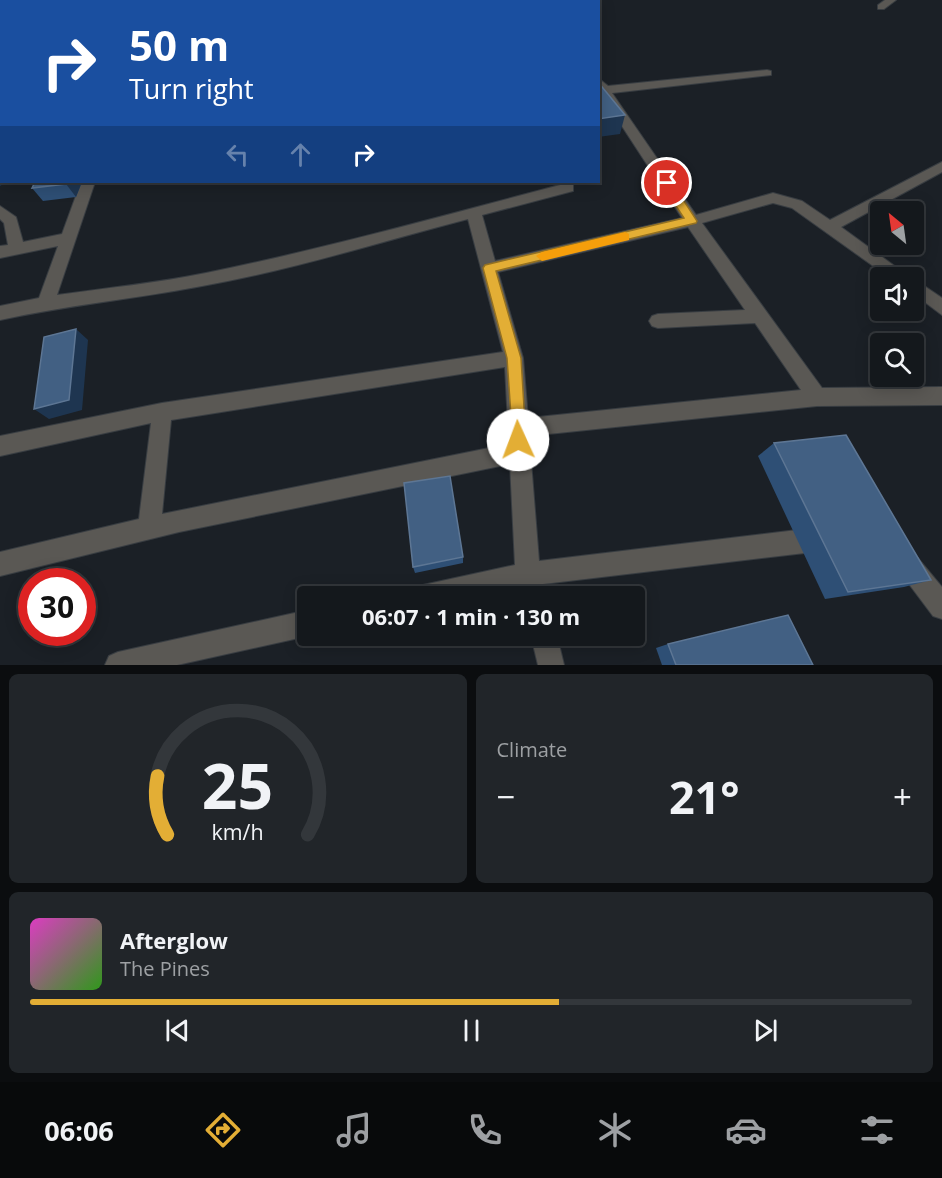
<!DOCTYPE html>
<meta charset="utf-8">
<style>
body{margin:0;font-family:"Open Sans",sans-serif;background:#212529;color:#f1f3f6;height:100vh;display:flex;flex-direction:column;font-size:22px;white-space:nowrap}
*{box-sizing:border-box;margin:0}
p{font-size:20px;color:#9da0a3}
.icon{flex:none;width:33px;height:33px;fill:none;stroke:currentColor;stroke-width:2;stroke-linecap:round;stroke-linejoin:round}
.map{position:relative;height:665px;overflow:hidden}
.drawer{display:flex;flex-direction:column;gap:9px;padding:9px;background:#0b0d0f;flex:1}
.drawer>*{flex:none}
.top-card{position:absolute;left:0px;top:0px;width:600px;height:183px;box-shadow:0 3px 15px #0003,0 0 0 2px #33373b;background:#1a4fa0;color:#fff;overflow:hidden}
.needle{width:39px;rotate:331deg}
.buttons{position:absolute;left:870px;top:201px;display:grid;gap:12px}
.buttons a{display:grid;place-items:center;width:54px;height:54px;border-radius:6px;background:#14181c;box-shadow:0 3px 15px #0003,0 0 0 2px #33373b;font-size:30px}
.speed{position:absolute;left:18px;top:568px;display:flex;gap:12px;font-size:30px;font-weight:700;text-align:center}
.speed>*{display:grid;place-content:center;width:78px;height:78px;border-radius:50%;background:#14181c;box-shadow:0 3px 15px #0003,0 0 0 2px #33373b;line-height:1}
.speed .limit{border:9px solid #d22;background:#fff;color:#111}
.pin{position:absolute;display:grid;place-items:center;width:51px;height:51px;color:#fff;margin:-26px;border:3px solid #fff;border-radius:50%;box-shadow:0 2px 6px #0007}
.me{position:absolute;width:66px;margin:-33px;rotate:358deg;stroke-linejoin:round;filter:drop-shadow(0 0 4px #0008)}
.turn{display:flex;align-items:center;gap:21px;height:126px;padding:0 30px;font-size:27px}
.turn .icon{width:78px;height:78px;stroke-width:2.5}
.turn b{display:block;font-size:42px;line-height:51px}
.lanes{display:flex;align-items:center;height:57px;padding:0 30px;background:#0003;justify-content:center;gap:30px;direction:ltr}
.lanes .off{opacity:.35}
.big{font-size:45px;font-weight:700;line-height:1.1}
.drawer .tile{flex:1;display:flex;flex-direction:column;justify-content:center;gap:9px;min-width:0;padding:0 21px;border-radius:9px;background:#212529}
.drawer .dial{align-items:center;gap:0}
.dial svg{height:156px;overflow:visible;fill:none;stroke:#33373b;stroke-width:7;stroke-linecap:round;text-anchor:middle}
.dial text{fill:#f1f3f6;stroke:none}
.song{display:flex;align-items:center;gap:18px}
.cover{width:72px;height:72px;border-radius:9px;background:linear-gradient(135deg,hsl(310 70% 55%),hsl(110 70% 35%))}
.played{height:6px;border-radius:3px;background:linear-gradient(90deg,#e3ae35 60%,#33373b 60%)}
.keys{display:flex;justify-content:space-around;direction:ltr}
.heat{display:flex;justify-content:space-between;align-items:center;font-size:33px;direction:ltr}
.drawer .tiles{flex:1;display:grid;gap:9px;grid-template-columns:1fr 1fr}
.tile:last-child{grid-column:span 2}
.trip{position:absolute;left:297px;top:586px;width:348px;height:60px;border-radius:6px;background:#14181c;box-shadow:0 3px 15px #0003,0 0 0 2px #33373b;font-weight:700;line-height:60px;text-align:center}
.dock{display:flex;height:96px;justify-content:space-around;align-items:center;background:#080a0b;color:#9da0a3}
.dock .icon{width:42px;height:42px}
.dock .on{color:#e3ae35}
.dock b{font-size:27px;color:#f1f3f6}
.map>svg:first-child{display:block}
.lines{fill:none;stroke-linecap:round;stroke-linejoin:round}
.minor-casing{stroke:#383d42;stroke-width:2}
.minor{fill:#5a5854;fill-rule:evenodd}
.wall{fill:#2e4f75}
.shaded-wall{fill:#1e3550}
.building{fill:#426083;stroke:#5d7694;stroke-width:1.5}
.route{fill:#e3ae35;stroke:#947122;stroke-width:1.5}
.slow{fill:#f59e0b}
</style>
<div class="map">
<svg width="942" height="665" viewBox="0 0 942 665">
<rect width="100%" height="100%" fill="#1b2026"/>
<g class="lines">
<!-- minor casing -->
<g class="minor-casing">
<g id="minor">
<path d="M161 0H171L160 2Z"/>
<path d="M176 0H196L175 2Z"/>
<path d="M885 0H896L884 9H878V5Z"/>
<path d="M2 9V16H0V10Z"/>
<rect x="0" y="59" width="2" height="6"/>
<path d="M767 70 771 71V75L612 93 696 215 773 193 802 201 830 220 942 162V172L841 227 911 278H890L792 208 773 203 702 223 822 388 942 387V405L817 406 529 436 539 561 822 527 830 531 834 539 830 547 822 551 543 584 546 597H522L519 588 479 597H411L414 588 423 585 515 565 510 464 179 532 0 576V552L139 519 151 423 0 456V436L162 403 503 352 468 219C380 242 292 270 202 286 135 299 67 305 0 320V306L39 298 58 246 0 258V246L8 245 4 223 0 219V206L16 217 23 242 62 234 81 182H95L57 295C107 288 157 283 206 273 329 248 448 214 568 183L573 185V191L482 215 495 261 682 218 601 94 598 95V78L608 86ZM688 227 745 310 658 314 652 316 649 321 652 326 658 328 755 323 801 390 528 418 523 358 498 272ZM505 367 509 444 162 514 171 420Z"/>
<path d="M914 279 942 298V315L914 294Z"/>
<path d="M908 552 916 556 942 587V619L933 616 900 572 896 564 900 556Z"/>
<path d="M308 610V636L177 665H105L109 656 118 652Z"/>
<path d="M531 636H557L564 665H538Z"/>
</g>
</g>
<!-- minor -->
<use href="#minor" class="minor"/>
</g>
<!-- wall -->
<g class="wall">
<path d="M0 0H65L62 2H18V0L16 2H8Z"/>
<path d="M77 0H114L111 2H78Z"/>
<path d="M120 0H160V1L121 2Z"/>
<rect x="215" y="0" width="32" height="2"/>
<path d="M35 182H82L76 197 43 201 32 188Z"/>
<path d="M774 443 931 580 904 587 825 599 758 456Z"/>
<path d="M463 557V563L415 573 413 567Z"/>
<path d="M668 644 813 665H662L656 648Z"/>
</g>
<!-- shaded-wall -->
<g class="shaded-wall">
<path d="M40 0H65L62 2H41Z"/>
<path d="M101 0H114L111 2H102Z"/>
<path d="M138 0H160V1L139 2Z"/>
<path d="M625 115 620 134 598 137V119Z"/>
<path d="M2 116V134L0 135V117Z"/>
<path d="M2 165V182H7L0 186V166Z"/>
<path d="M67 182H82L76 197 66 184Z"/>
<path d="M76 329 88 340 82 410 49 419 34 409Z"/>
</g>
<!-- building -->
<g class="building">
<rect x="336" y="0" width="11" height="2"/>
<path d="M598 82 625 115 598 119Z"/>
<path d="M2 128V144H0V129Z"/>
<path d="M0 148 2 149V165L0 166Z"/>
<path d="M35 182H67L66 184 32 188Z"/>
<path d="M76 329 69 400 34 409 44 337Z"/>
<path d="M846 435 931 580 848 592 774 443Z"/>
<path d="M450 476 463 557 413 567 404 483Z"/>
<path d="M788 615 813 665H676L668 644Z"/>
</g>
<!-- route -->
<path class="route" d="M663 181H671L697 221 696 223 496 271 521 358 526 440 524 445 518 447 513 445 507 358 483 268 485 265 684 218 661 183Z"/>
<!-- slow -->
<path class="slow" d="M625 232 629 234V240L542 261 536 256 542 252Z"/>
</svg>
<div class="buttons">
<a><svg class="needle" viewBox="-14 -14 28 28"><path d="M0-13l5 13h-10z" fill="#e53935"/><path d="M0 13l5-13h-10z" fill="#9da0a3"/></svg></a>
<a><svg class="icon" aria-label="sound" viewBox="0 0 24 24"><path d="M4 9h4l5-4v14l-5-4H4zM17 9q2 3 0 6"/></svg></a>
<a><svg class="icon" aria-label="search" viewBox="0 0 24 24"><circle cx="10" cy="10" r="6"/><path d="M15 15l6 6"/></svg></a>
</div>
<div class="speed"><div class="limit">30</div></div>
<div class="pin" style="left:667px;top:183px;background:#d93025"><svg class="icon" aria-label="arrive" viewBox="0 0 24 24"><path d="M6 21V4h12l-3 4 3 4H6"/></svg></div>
<svg class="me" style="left:518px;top:440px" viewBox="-20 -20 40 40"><circle r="19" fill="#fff"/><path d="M0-13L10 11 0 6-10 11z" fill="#e3ae35"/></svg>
<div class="trip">06:07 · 1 min · 130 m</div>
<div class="top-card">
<div class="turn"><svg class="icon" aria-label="right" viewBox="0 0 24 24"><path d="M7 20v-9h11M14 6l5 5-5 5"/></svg><div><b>50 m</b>Turn right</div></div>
<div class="lanes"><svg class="icon off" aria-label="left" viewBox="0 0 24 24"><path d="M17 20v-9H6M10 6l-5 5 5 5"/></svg><svg class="icon off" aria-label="ahead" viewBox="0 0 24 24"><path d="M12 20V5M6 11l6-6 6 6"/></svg><svg class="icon" aria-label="right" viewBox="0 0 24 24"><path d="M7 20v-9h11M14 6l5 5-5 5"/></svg></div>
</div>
</div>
<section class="drawer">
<div class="tiles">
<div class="tile dial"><svg viewBox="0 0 100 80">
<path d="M14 69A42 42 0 1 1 86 69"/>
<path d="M14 69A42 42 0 0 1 9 39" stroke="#e3ae35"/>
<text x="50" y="56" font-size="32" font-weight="700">25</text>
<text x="50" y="72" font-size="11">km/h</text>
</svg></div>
<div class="tile"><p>Climate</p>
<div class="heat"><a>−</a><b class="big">21°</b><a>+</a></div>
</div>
<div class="tile">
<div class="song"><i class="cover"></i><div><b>Afterglow</b><p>The Pines</p></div></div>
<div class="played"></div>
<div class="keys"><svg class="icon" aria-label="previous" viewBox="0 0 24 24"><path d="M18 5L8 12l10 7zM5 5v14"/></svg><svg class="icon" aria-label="pause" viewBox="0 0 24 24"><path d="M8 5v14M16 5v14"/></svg><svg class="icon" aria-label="next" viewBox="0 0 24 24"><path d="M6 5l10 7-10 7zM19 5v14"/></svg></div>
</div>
</div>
</section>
<nav class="dock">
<b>06:06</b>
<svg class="icon on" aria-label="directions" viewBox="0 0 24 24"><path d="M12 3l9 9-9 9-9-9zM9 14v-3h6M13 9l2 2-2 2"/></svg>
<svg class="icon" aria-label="music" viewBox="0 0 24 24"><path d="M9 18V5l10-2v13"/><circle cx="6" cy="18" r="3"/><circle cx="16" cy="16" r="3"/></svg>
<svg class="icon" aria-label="phone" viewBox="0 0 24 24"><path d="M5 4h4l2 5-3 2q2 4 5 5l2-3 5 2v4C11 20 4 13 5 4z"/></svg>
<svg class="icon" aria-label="climate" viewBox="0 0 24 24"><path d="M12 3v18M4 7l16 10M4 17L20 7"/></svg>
<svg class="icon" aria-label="car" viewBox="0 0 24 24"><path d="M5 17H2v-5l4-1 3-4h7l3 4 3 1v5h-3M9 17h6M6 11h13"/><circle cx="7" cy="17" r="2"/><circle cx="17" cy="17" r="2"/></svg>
<svg class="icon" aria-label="filters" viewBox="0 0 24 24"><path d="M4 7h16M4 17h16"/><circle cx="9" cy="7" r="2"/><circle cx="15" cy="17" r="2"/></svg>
</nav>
